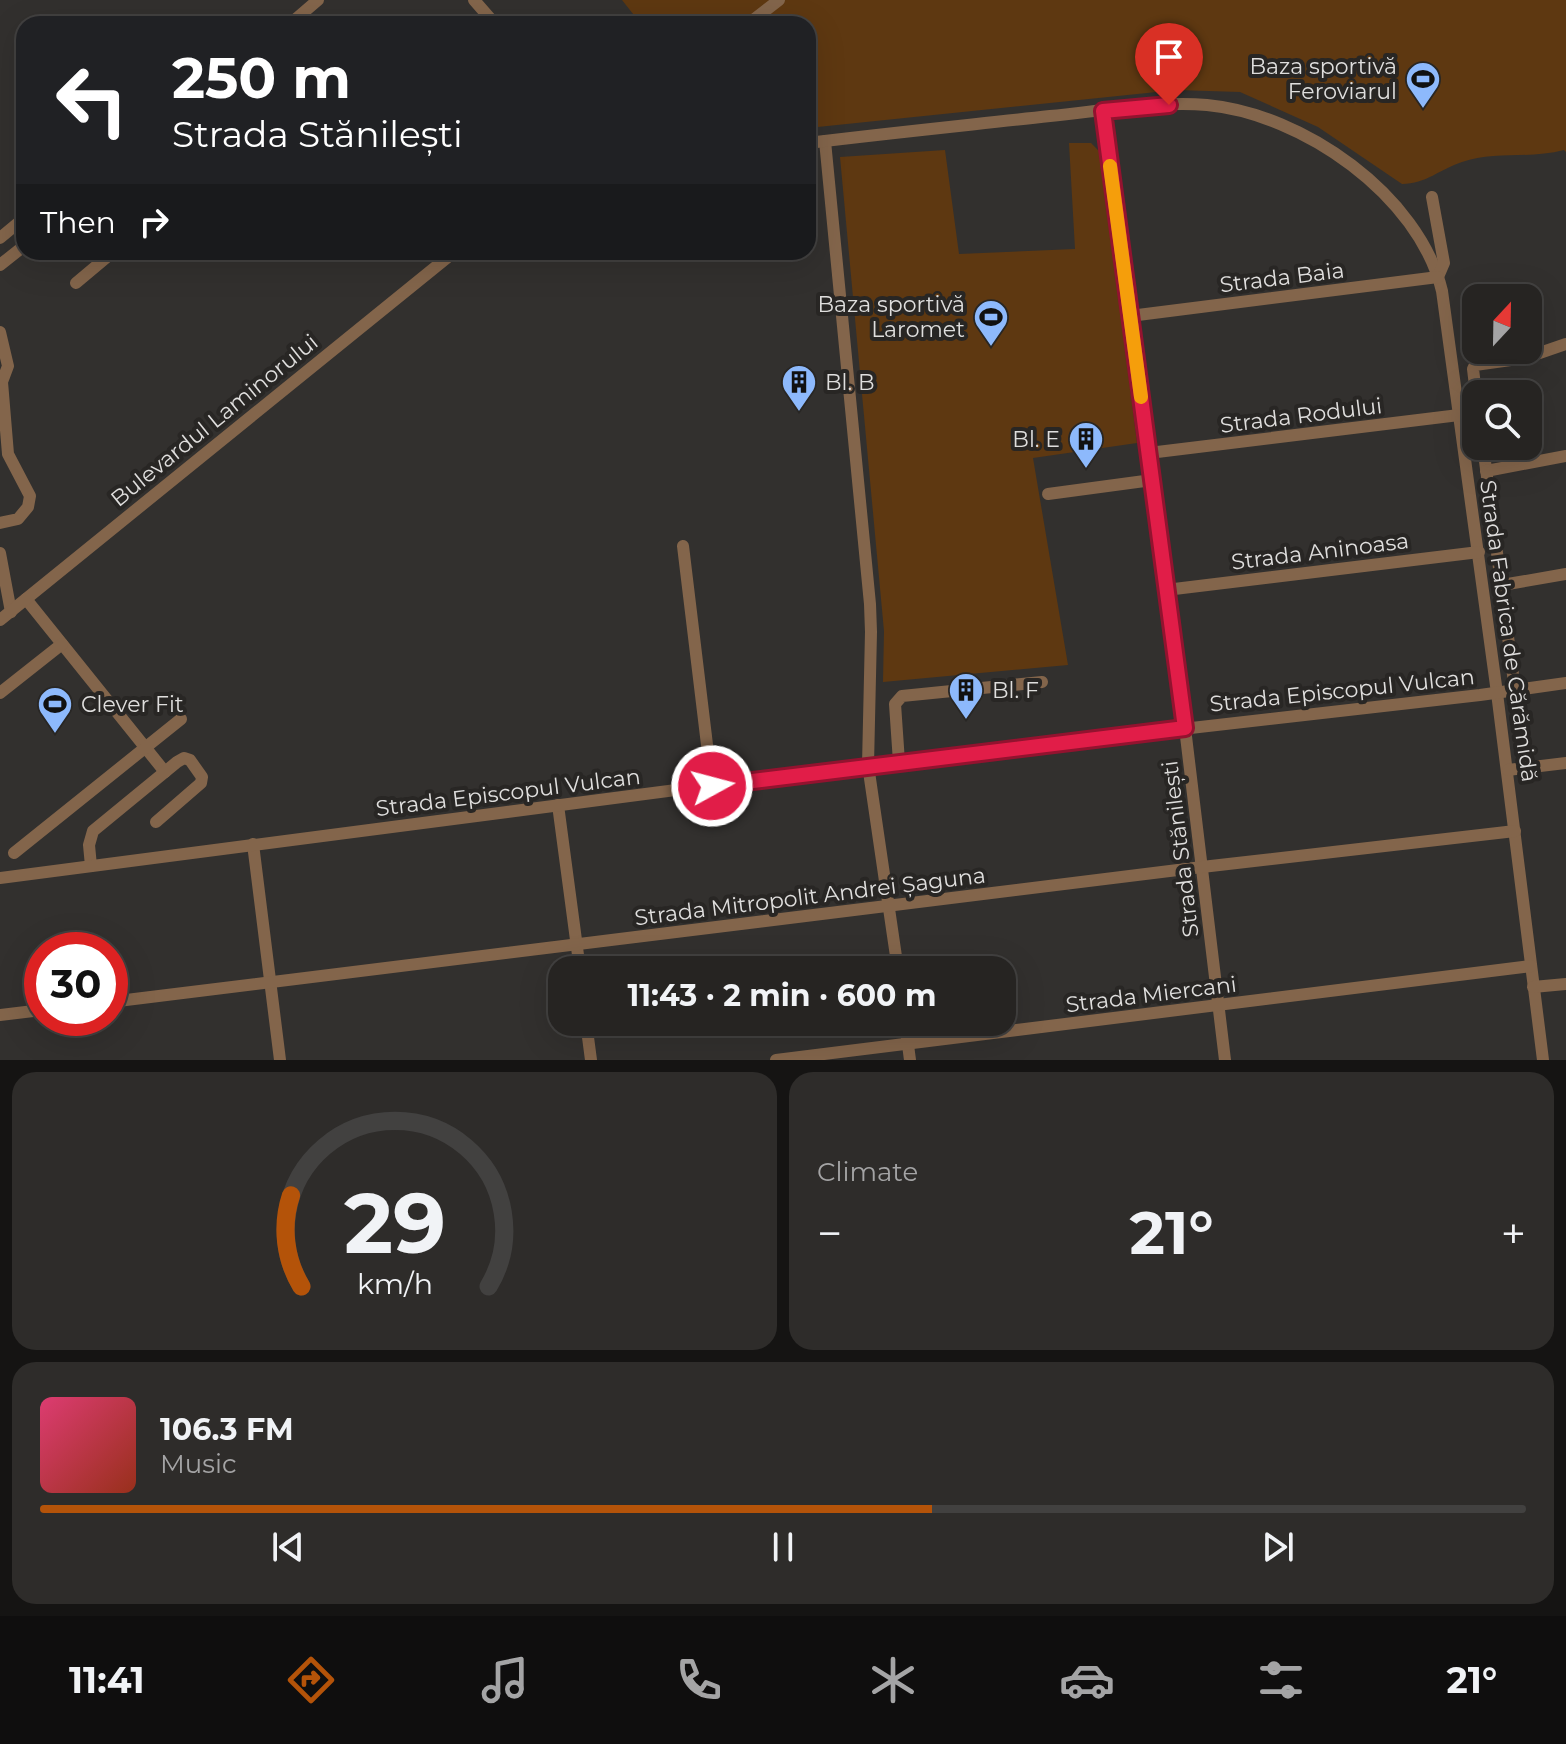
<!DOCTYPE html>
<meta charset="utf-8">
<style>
body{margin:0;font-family:Montserrat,sans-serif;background:#2e2c2a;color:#f1f3f6;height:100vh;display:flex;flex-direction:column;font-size:30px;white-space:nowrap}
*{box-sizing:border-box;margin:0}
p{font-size:26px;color:#a4a4a5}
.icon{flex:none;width:44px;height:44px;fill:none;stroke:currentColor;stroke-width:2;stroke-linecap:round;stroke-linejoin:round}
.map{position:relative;height:1060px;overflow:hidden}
.drawer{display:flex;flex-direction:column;gap:12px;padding:12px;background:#151413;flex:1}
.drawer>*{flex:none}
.banner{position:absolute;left:16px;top:16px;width:800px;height:244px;border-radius:24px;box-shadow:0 8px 32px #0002,0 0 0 2px #424140;background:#202124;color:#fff;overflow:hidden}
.needle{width:52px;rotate:22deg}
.buttons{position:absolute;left:1462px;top:284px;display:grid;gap:16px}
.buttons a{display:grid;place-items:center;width:80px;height:80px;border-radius:16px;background:#262422;box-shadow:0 8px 32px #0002,0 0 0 2px #424140;font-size:40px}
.speed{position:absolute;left:24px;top:932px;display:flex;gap:16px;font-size:40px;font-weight:700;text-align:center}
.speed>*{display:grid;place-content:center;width:104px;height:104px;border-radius:50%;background:#262422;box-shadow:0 8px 32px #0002,0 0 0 2px #424140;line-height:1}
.speed .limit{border:12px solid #d22;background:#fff;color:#111}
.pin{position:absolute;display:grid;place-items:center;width:68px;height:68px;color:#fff;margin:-82px -34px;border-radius:50% 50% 50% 0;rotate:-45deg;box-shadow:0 0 8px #0007}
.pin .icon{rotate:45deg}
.me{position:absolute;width:88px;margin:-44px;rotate:83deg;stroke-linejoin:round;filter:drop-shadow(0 0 6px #0008)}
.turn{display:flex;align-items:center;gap:28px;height:168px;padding:0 24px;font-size:36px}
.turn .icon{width:104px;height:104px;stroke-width:2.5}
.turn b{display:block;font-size:56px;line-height:68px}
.then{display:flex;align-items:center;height:76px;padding:0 24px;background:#0003;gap:16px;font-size:30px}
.big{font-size:60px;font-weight:700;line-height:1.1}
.drawer .tile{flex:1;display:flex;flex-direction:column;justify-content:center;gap:12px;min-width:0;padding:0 28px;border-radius:24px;background:#2e2c2a}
.drawer .dial{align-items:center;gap:0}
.dial svg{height:208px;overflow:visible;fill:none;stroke:#424140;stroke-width:7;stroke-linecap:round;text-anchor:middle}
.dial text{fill:#f1f3f6;stroke:none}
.song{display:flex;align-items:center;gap:24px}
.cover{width:96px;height:96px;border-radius:12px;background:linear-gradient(135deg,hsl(340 70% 55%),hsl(10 70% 35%))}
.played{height:8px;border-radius:4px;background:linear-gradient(90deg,#b45309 60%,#424140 60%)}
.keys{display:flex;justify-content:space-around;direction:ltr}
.heat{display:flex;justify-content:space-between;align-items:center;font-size:44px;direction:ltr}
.drawer .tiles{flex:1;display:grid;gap:12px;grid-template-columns:1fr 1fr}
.tile:last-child{grid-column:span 2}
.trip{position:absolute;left:548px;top:956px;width:468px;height:80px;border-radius:24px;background:#262422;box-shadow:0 8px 32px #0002,0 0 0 2px #424140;font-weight:700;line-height:80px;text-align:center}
.menu{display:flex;height:128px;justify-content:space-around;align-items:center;background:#0f0e0e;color:#a4a4a5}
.menu .icon{width:56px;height:56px}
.menu .on{color:#b45309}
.menu b{font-size:36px;color:#f1f3f6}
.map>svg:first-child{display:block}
.green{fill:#5e3811}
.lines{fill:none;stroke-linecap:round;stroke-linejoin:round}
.minor{stroke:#83654b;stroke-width:12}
.route-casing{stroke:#92132f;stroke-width:20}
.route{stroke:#e11d48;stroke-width:14}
.slow{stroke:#f59e0b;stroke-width:14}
.labels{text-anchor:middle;stroke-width:8;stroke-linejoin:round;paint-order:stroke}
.poi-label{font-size:22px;fill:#dfdedd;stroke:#282624;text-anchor:end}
.street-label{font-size:22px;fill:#dfdedd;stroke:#282624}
</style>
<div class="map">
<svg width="1566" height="1060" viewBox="0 0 1566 1060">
<rect width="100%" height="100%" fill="#32302e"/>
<!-- green -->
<g class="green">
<path d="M622 0H1566V152L1564 150C1531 159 1494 151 1462 162 1440 169 1426 184 1402 184L1318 127 1240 92 1176 90 808 128V24H641Z"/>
<path d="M1069 143H1091L1101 153 1137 443 1033 458 1068 665 883 682 884 631 840 157 945 150 959 254 1075 249Z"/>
</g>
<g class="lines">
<!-- minor -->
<g class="minor">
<path d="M474 0 495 24"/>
<path d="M290 24 318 0"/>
<path d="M748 24 779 0"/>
<path d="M1103 111 1185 728 1225 1060"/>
<path d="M825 141 870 604 871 632 868 765 898 970"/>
<path d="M808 143C889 133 969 125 1050 116 1101 111 1156 101 1207 105 1303 114 1419 195 1442 291L1497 693 1543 1060"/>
<path d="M1432 197 1444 263 1438 277"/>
<path d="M0 238 24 218"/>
<path d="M0 265 24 246"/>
<path d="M76 283 113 252"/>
<path d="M1130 316 1438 277"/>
<path d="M0 332 8 366 2 382 8 454 30 496 28 507 18 519 0 523"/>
<path d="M1476 394 1473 369 1475 365 1525 358 1566 344"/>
<path d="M1483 446 1515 690"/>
<path d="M1149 453 1459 415"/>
<path d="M1486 471 1566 456"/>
<path d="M1048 494 1152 480"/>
<path d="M683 546 712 786"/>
<path d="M0 553 11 612"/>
<path d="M1502 585 1566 574"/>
<path d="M1166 590 1479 552"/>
<path d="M26 599 165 772"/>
<path d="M0 620 454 252"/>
<path d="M0 693 62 644"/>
<path d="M899 762 895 704 902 696 1042 682"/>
<path d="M1508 770 1566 763"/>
<path d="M558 805 580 970"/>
<path d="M253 844 280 1060"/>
<path d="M14 853 181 719"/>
<path d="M91 866 89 845 93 831 177 762 184 758 190 760 202 777 201 783 156 822"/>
<path d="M0 878 868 765 1480 695 1566 683"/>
<path d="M1533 987 1566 984"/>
<path d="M110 1002 1202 867 1515 831"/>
<path d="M0 1015 42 1010"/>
<path d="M586 1022 591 1060"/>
<path d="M905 1022 910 1060"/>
<path d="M776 1060 1531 966"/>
</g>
</g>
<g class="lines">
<!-- route casing -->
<g class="route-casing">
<path id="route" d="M712 786 1185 728 1103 111 1169 105"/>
</g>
<!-- route -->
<use href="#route" class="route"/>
<!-- slow -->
<path class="slow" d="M1110 166 1141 397"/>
</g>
<!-- icons -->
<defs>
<g id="stadium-pin" transform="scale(1.8)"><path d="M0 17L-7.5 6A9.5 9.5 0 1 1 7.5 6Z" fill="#8db9fc" stroke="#282624"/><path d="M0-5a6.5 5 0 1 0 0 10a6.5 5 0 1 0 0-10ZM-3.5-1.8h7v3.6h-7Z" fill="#111"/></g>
<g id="building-pin" transform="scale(1.8)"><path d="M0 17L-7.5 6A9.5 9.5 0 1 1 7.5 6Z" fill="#8db9fc" stroke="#282624"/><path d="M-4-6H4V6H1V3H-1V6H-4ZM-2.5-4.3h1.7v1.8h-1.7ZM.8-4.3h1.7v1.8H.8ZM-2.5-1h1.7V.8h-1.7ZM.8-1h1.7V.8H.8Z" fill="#111"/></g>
</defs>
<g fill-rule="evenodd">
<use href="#stadium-pin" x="1423" y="79"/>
<use href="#stadium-pin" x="991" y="317"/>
<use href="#building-pin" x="799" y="382"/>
<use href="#building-pin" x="1086" y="439"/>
<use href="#building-pin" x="966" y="690"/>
<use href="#stadium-pin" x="55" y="704"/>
</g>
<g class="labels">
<!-- poi labels -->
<g class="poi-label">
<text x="1397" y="74">Baza sportivă<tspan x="1397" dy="25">Feroviarul</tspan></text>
<text x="965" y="312">Baza sportivă<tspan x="965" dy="25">Laromet</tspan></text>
<text x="825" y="390" text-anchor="start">Bl. B</text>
<text x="1060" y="447">Bl. E</text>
<text x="992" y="698" text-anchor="start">Bl. F</text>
<text x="81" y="712" text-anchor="start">Clever Fit</text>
</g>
<!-- street labels -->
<g class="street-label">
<text transform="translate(1282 277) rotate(-7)" y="8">Strada Baia</text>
<text transform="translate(1301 415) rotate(-7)" y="8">Strada Rodului</text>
<text transform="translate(214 420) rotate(-39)" y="8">Bulevardul Laminorului</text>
<text transform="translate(1320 551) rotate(-7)" y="8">Strada Aninoasa</text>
<text transform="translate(1509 631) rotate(82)" y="8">Strada Fabrica de Cărămidă</text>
<text transform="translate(1342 690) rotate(-6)" y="8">Strada Episcopul Vulcan</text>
<text transform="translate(508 792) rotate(-7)" y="8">Strada Episcopul Vulcan</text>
<text transform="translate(1180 849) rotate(-97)" y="8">Strada Stănilești</text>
<text transform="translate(810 896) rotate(-7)" y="8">Strada Mitropolit Andrei Șaguna</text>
<text transform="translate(1151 994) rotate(-7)" y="8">Strada Miercani</text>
</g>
</g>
</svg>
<div class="buttons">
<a><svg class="needle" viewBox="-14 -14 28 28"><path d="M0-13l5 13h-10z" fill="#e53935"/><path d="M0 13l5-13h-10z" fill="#a4a4a5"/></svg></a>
<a><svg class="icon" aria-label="search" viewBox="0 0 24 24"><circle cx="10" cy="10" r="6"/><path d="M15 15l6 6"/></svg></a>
</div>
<div class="speed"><div class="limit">30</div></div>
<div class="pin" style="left:1169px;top:105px;background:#d93025"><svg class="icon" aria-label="arrive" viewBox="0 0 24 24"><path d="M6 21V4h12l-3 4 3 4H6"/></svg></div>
<svg class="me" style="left:712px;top:786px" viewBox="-20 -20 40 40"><circle r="17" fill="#e11d48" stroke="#fff" stroke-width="3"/><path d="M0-11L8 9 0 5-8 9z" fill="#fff"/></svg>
<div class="trip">11:43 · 2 min · 600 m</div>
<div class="banner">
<div class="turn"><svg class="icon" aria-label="left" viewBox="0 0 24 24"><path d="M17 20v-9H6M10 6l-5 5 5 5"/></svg><div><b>250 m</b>Strada Stănilești</div></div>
<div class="then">Then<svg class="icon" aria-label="right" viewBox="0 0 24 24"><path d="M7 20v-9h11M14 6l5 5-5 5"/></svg></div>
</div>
</div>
<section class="drawer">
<div class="tiles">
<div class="tile dial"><svg viewBox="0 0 100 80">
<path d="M14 69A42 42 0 1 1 86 69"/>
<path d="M14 69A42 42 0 0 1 10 34" stroke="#b45309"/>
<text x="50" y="56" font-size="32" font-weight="700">29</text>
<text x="50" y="72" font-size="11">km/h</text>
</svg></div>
<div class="tile"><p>Climate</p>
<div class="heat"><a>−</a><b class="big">21°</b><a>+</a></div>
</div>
<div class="tile">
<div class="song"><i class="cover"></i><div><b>106.3 FM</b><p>Music</p></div></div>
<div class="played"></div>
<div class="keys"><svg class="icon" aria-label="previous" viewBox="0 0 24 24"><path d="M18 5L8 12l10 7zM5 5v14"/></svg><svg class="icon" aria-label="pause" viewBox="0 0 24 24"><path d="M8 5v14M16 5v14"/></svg><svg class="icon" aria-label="next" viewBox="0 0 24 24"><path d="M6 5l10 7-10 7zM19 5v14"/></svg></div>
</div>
</div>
</section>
<nav class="menu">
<b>11:41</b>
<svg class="icon on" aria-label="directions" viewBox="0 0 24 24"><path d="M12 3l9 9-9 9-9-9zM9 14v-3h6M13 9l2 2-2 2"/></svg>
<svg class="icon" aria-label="music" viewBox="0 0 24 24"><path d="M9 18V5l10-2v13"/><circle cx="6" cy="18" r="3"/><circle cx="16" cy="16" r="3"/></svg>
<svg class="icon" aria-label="phone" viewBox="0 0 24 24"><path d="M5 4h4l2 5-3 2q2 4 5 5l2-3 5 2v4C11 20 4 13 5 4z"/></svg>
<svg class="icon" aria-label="climate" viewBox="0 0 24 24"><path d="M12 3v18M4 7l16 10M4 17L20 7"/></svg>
<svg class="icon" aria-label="car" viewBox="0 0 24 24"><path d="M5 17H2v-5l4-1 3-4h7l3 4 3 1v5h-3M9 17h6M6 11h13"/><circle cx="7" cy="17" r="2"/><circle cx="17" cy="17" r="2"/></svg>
<svg class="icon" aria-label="filters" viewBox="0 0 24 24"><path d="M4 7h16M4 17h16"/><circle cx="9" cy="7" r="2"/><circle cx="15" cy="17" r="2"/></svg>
<b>21°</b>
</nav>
